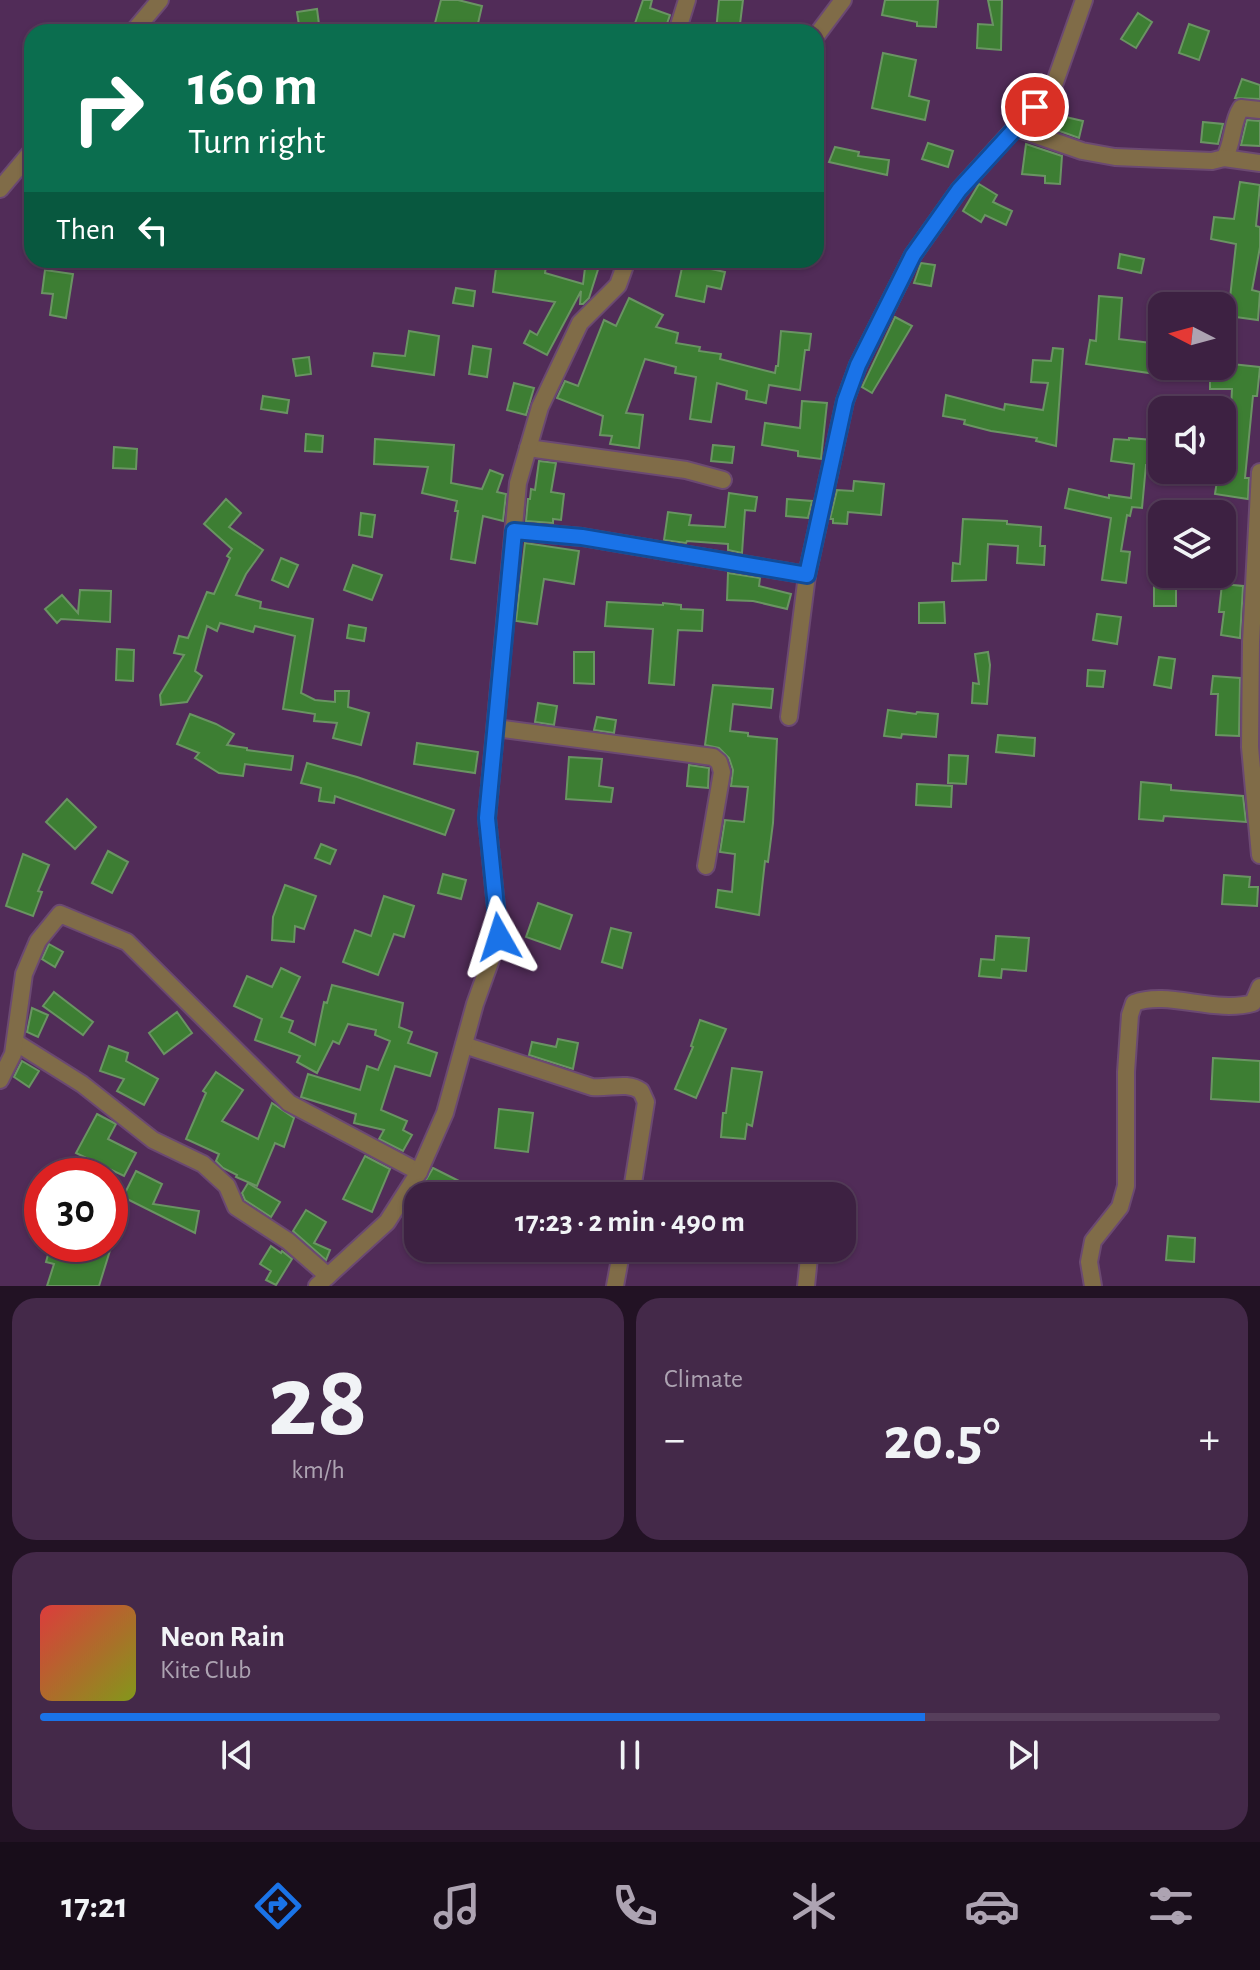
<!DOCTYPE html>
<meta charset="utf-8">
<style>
body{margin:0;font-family:"Alegreya Sans",sans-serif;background:#442949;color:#f1f3f6;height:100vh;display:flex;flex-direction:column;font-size:30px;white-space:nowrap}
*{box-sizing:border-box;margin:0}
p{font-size:26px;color:#ada3b2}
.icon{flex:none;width:44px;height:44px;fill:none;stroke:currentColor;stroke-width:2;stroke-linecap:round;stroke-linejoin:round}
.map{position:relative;height:1286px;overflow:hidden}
.side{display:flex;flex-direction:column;gap:12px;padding:12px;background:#221224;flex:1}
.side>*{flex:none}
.hud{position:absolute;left:24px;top:24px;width:800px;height:244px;border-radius:24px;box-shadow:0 2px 6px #0004,0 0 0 2px #563e5b;background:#0b6e4f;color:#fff;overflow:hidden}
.needle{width:52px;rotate:276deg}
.tools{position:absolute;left:1148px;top:292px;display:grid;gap:16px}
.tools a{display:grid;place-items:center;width:88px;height:88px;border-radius:16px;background:#3d2142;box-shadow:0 2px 6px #0004,0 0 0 2px #563e5b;font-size:40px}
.speed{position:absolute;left:24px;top:1158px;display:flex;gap:16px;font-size:40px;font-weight:700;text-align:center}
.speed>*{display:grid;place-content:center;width:104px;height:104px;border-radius:50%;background:#3d2142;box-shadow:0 2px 6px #0004,0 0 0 2px #563e5b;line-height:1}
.speed .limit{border:12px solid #d22;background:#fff;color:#111}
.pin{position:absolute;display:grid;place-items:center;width:68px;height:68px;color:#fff;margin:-34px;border:4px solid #fff;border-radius:50%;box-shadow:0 2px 8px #0007}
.me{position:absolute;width:88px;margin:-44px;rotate:354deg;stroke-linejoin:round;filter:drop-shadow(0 0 6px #0008)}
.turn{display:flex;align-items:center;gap:28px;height:168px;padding:0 32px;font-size:36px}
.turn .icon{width:104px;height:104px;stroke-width:2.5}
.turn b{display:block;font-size:56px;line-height:68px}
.then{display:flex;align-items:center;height:76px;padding:0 32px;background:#0003;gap:16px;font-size:30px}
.big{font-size:60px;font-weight:600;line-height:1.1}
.side .tile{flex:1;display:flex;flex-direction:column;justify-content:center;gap:12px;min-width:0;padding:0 28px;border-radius:24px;background:#442949}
.side .dial{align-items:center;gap:0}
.dial b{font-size:104px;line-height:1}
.song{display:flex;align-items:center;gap:24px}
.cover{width:96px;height:96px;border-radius:12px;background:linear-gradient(135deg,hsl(0 70% 55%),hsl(70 70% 35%))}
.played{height:8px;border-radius:4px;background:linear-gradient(90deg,#1a73e8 75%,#563e5b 75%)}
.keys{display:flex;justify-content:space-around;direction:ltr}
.heat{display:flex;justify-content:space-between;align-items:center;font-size:44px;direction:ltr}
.side .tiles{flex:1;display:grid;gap:12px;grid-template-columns:1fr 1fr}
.tile:last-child{grid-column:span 2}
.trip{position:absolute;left:404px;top:1182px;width:452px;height:80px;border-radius:24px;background:#3d2142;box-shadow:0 2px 6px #0004,0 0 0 2px #563e5b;font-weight:600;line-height:80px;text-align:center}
.menu{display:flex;height:128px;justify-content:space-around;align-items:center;background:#180d1a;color:#ada3b2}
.menu .icon{width:56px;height:56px}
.menu .active{color:#1a73e8}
.menu b{font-size:36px;color:#f1f3f6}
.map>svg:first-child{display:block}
.building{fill:#3d7e33;stroke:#6a9463;stroke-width:2}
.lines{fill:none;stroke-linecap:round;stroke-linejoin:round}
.street-casing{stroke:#6b4972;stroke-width:20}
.street{stroke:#806c48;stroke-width:16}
.route-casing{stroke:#114b97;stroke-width:20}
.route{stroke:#1a73e8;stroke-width:14}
</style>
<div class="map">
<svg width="1260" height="1286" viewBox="0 0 1260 1286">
<rect width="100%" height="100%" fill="#512c58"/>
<!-- building -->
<g class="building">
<path d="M441 0H458L482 6 476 32 435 23Z"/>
<path d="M643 0H652L650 8 670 15 664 32 648 26 647 32H632Z"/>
<path d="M719 0H743L739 32 716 31Z"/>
<path d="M885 0H938L936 27 917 26V22L882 15Z"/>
<path d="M988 0H1002L1001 50 977 48 978 24 993 25Z"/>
<path d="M317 9 320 32H300L297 12Z"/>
<path d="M1138 13 1152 22 1136 48 1121 39Z"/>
<path d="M1189 24 1209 31 1199 60 1179 53Z"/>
<path d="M883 53 916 60 909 96 929 101 925 120 872 108Z"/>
<path d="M1242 79 1260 85V99L1235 98Z"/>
<path d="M1057 115 1083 121 1079 138 1054 129Z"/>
<path d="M1247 120 1260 121V146L1241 145Z"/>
<path d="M1203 122 1223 124 1218 144 1201 142Z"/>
<path d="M928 143 953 151 948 167 922 159Z"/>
<path d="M1026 144 1062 156 1060 184 1045 183V176L1022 174Z"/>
<path d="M835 147 859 152 858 156 889 160 887 175 829 162Z"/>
<path d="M1240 182 1260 185 1256 226 1260 227V247L1252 290 1260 292 1258 320 1228 316 1236 244 1211 239 1214 217 1234 219Z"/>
<path d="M979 184 997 195 993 202 1012 211 1006 225 985 215 981 222 963 211Z"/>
<path d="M1120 254 1144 259 1141 273 1118 268Z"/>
<path d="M497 260H525V263L546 266 545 273 583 284 586 260H601L589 298 583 304H580L581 291 547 355 524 343 530 331 537 335 555 302 493 292Z"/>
<path d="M683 263 725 272 721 289 707 286 704 302 676 296Z"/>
<path d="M921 263 935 265 931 286 914 283Z"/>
<path d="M45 270 73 274 66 318 50 315 53 294 42 293Z"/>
<path d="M456 288 475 291 473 306 453 303Z"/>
<path d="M1181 291 1195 293 1193 306H1178Z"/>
<path d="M1099 296 1122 298 1119 339 1160 344 1156 374 1086 364 1090 340 1096 341Z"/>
<path d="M629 298 663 315 656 327 678 333 676 343 700 347 699 351 721 354 720 359 775 373 776 366H778L781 331 811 334 809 350H805L800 390 769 385 766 403 746 399 747 391 717 383 711 422 690 419 696 377 675 373 676 367 645 359 626 413 643 415 639 448 610 444 612 436 600 435 603 416 557 398 565 381 578 386 604 320 616 326Z"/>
<path d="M895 317 912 326 872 393 862 387Z"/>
<path d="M409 331 439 336 434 375 372 366 374 353 405 356Z"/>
<path d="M473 346 491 349 487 377 469 374Z"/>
<path d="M1053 348 1063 349 1056 446 1036 441 1037 438 991 431 964 424 965 420 943 416 946 395 1004 410 1005 404 1043 410 1048 383 1031 382 1033 360 1051 361Z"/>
<path d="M309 357 311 374 296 376 293 359Z"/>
<path d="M1222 363 1260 367 1257 396H1253L1245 478H1249L1248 499 1215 494 1218 474 1226 475 1233 430H1230L1232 389H1210V366H1222Z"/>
<path d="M514 383 534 388 526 415 507 410Z"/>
<path d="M263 396 289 400 287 413 261 409Z"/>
<path d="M802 401 827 403 821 459 798 456V451L762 445 765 423 800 428Z"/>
<path d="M306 434 323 436 322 452 305 451Z"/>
<path d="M1129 438 1153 440 1152 465H1146L1142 508 1132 507 1130 516 1127 515 1121 551 1130 552 1126 583 1102 580 1111 518 1065 508 1069 489 1109 498V495L1131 498 1134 464 1111 461 1114 439 1129 440Z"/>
<path d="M375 439 454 445 451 483 482 489 490 470 503 475 497 492 506 494 503 521 483 516 475 563 451 559 458 511H455L457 501 422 493 428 467 374 464Z"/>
<path d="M713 445 734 447 732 463 711 461Z"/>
<path d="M114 447 137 449 136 469 113 468Z"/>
<path d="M539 461 556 463 551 492 564 494 561 520 553 519V523L526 521 528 499H530L531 489 535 490Z"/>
<path d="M854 481 884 484 881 515 848 512 847 524 833 523V519H830L837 490 853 491Z"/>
<path d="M729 493 757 497 755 511 745 510 742 553 728 550V544L687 541 686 543 664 540 668 512 691 515 689 525 725 527Z"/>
<path d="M226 499 241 513 229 527 263 550 246 574 236 595 261 602 260 608 313 619 301 693 315 700 335 702V691H349L348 707 369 713 361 745 333 738 337 723 314 721 315 714 283 709 295 636 255 626 253 632 220 623 217 631 207 626 195 671 202 676 187 702 161 705 160 695 184 655 174 653 179 636 188 638 207 592 214 594 230 558 227 556 232 549 204 524Z"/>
<path d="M787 499 812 501 808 518 786 516Z"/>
<path d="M361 513 375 515 372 537 359 535Z"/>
<path d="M963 519 1007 521V524L1041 527 1040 546H1045L1044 565 1017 563 1018 546 988 544 986 580 952 581 953 563 960 564Z"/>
<path d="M525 543 579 551 574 584 544 579 537 624 516 621Z"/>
<path d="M281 558 298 565 288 587 272 580Z"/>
<path d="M353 565 382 575 372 600 344 590Z"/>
<path d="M728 573 760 578 759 586 791 594 787 609 753 601 727 600Z"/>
<rect x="1154" y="577" width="22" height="29"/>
<path d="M1222 584 1243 586 1240 638 1221 635 1224 612H1219Z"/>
<path d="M80 590 111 591 110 622 61 619 57 623 45 609 62 595 78 613Z"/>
<path d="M607 602 663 605V603L681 605V609L703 610 702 631 678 630 674 685 649 683 653 629 605 626Z"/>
<path d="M944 602 945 623H919V603Z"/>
<path d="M1097 614 1121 617 1117 644 1093 640Z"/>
<path d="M349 625 366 628 364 641 347 638Z"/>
<path d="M117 649 134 650 133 681 116 680Z"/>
<path d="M574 652H594V684L574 683Z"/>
<path d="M988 652 990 665 987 704 972 703 973 683 979 684 975 654Z"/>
<path d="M1159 657 1175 659 1171 688 1154 685Z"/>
<path d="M1088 670 1105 671 1103 687 1087 686Z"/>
<path d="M1213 676 1240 678 1239 736 1216 735 1218 694H1211Z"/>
<path d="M713 685 773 689 771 708 733 704 730 731 748 733V736L777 739 773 823 768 862 765 861 759 915 716 907 718 890 732 892 735 854 720 852 725 820 744 822 748 787 731 786 733 770 729 758 719 748 705 745Z"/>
<path d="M538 703 557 706 554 725 535 722Z"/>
<path d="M888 710 916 714 917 712 938 714 936 737 902 734 901 738 884 736Z"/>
<path d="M190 714 216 724 234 734 227 745 247 748V750L293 756 291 770 245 764 243 776 219 773 195 758 199 753 177 744Z"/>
<path d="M597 717 616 720 614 733 594 730Z"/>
<path d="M998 735 1035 738 1034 756 996 752Z"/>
<path d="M417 743 478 752 475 773 414 764Z"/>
<path d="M949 755 968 756 966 784 948 783Z"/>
<path d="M569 757 602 759 599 786 613 788 611 802 566 799Z"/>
<path d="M307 763 357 777 454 810 445 835 335 796 334 803 319 801 321 788 301 783Z"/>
<path d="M689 765 709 768 708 788 687 786Z"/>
<path d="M1141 782 1171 785V790L1243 796 1246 822 1164 816 1163 821 1139 819Z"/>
<path d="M917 784 952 786 951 807 916 805Z"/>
<path d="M67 799 96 827 75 849 46 822Z"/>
<path d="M321 844 336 850 330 864 315 858Z"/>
<path d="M108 851 128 862 112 893 92 883Z"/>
<path d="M23 854 49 865 38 891 42 892 33 916 6 906Z"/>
<path d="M443 874 466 880 461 899 438 893Z"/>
<path d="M1224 875 1250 877 1249 887H1258L1257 906 1222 904Z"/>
<path d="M285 885 316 896 304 929 295 926 294 942 272 940 273 917Z"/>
<path d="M384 896 414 906 404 937 394 934 378 975 343 962 355 930 371 936Z"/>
<path d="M538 903 572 915 560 949 526 937Z"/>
<path d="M611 928 631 933 622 968 602 962Z"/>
<path d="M996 936 1029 938 1026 971 1002 969 1001 978 979 976 981 959 994 960Z"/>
<path d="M49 944 63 952 55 967 42 959Z"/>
<path d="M281 968 300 977 281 1017 293 1021 289 1032 315 1045 324 1002 327 1003 332 985 403 1003 399 1027 412 1032 408 1043 437 1053 430 1076 395 1066 381 1110 407 1121 403 1130 412 1135 403 1151 379 1139 384 1130 354 1123 356 1114 301 1097 308 1074 360 1090 367 1066 378 1070 390 1041 375 1035 376 1030 348 1024 339 1044 333 1041 317 1073 297 1062 300 1056 255 1040 262 1019 234 1006 247 976 272 987Z"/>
<path d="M54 992 93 1022 83 1035 43 1006Z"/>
<path d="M32 1008 48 1015 38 1037 27 1032Z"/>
<path d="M177 1012 192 1033 164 1054 149 1033Z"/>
<path d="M700 1020 726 1029 696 1098 675 1089 693 1047 691 1046Z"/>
<path d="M558 1039 578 1043 573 1069 529 1055 532 1042 556 1047Z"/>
<path d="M109 1046 128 1053 126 1061 158 1079 144 1105 117 1091 124 1079 100 1071Z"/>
<path d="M1213 1058 1260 1061V1102L1211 1099Z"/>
<path d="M22 1061 39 1071 29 1087 14 1077Z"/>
<path d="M732 1068 762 1072 752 1126 747 1124 745 1139 721 1137 723 1113H726Z"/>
<path d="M216 1072 243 1090 222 1121 258 1139 272 1103 294 1118 284 1147 275 1143 257 1186 236 1177 237 1175 223 1168 216 1161 219 1154 186 1139 206 1093 203 1091Z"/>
<path d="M499 1109 533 1113 528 1152 495 1148Z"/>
<path d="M97 1114 116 1124 108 1139 136 1153 124 1176 76 1153Z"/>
<path d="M365 1156 390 1169 372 1212 343 1199Z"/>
<path d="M433 1168 461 1182 454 1196H445L423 1185Z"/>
<path d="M136 1171 162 1184 153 1204 199 1211 195 1233 123 1197Z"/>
<path d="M248 1183 280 1202 271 1217 245 1200 242 1193Z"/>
<path d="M306 1210 326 1222 314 1243 330 1250 326 1260 293 1231Z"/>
<path d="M1168 1236 1195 1238 1194 1262 1166 1260Z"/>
<path d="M51 1244H112L99 1286H47L54 1264 46 1262Z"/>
<path d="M271 1246 281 1253 282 1251 292 1259 276 1285 266 1280 271 1271 260 1264Z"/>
</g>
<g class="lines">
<!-- street casing -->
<g class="street-casing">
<g id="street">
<path d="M133 32 160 0"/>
<path d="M677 32 687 0"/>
<path d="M816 36 843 0"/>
<path d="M1016 128 1082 151 1115 157 1212 161 1224 158C1234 143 1231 123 1241 108L1260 110"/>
<path d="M1224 158 1260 163"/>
<path d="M0 189 32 151"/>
<path d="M528 448 686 470 723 480"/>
<path d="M1260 472 1251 642 1250 747 1260 855"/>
<path d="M514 531 582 537 807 575"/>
<path d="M789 717 807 575 845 401 858 365 913 255 959 190 1054 85 1084 0"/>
<path d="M496 728 713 757 719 762 722 772 706 866"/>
<path d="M15 1042 82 1084 153 1140 203 1164 227 1186 236 1207 288 1241 328 1276"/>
<path d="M464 1045 592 1087C609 1089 627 1081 641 1091L646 1102 631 1196"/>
<path d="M0 1080 13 1054 24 974 38 941 60 914 127 942 289 1103 419 1172"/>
<path d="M317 1286 387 1222 419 1172 445 1113 475 1004 499 937 487 818 518 483 540 407 580 323 618 285 627 260"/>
<path d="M615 1286 622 1248"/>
<path d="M806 1286 810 1248"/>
<path d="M1093 1286 1089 1262 1093 1241 1120 1207 1126 1186V1072L1130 1015 1134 1003C1168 990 1214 1014 1253 1003L1260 987"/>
</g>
</g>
<!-- street -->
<use href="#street" class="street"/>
</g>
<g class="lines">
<!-- route casing -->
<g class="route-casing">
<path id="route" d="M499 937 487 818 514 531 582 537 807 575 845 401 858 365 913 255 959 190 1035 107"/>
</g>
<!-- route -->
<use href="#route" class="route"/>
</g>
</svg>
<div class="tools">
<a><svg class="needle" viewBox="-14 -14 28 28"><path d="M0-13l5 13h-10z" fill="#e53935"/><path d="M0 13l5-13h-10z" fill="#ada3b2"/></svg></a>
<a><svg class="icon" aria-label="sound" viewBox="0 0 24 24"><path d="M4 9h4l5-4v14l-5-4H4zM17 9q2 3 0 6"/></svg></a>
<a><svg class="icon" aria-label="layers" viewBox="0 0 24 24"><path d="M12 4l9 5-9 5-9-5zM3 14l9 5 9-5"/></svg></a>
</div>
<div class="speed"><div class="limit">30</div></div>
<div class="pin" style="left:1035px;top:107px;background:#d93025"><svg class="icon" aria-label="arrive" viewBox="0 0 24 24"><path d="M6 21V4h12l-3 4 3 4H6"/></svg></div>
<svg class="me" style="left:499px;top:937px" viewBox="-20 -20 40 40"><path d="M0-17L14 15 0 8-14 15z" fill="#1a73e8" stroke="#fff" stroke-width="4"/></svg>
<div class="trip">17:23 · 2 min · 490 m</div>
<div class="hud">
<div class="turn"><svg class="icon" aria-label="right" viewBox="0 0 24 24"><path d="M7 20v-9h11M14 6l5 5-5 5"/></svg><div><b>160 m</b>Turn right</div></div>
<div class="then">Then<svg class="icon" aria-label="left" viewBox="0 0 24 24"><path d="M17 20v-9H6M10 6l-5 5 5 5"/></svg></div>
</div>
</div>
<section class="side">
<div class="tiles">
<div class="tile dial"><b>28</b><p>km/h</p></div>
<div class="tile"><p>Climate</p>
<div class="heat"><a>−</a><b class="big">20.5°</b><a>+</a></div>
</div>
<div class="tile">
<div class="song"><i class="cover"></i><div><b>Neon Rain</b><p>Kite Club</p></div></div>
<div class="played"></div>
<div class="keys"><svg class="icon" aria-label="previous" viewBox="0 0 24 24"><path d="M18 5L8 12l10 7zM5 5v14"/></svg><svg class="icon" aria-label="pause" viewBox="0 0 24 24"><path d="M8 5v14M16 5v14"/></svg><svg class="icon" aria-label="next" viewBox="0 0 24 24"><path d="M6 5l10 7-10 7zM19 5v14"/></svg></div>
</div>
</div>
</section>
<nav class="menu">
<b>17:21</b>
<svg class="icon active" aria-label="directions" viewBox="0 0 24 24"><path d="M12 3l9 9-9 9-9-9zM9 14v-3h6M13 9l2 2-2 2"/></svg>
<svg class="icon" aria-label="music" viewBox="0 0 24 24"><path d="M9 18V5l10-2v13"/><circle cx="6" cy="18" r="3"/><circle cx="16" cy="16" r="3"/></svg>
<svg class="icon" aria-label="phone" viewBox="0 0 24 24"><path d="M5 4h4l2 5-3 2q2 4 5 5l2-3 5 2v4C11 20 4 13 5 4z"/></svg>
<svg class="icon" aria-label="climate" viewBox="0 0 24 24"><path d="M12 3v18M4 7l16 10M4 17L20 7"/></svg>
<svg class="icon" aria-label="car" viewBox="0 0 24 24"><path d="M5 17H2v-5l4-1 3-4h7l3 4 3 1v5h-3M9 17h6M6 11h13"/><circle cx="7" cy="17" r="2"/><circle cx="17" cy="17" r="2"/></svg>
<svg class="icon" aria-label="filters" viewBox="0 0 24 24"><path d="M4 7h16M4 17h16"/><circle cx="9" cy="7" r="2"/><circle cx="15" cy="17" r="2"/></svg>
</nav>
